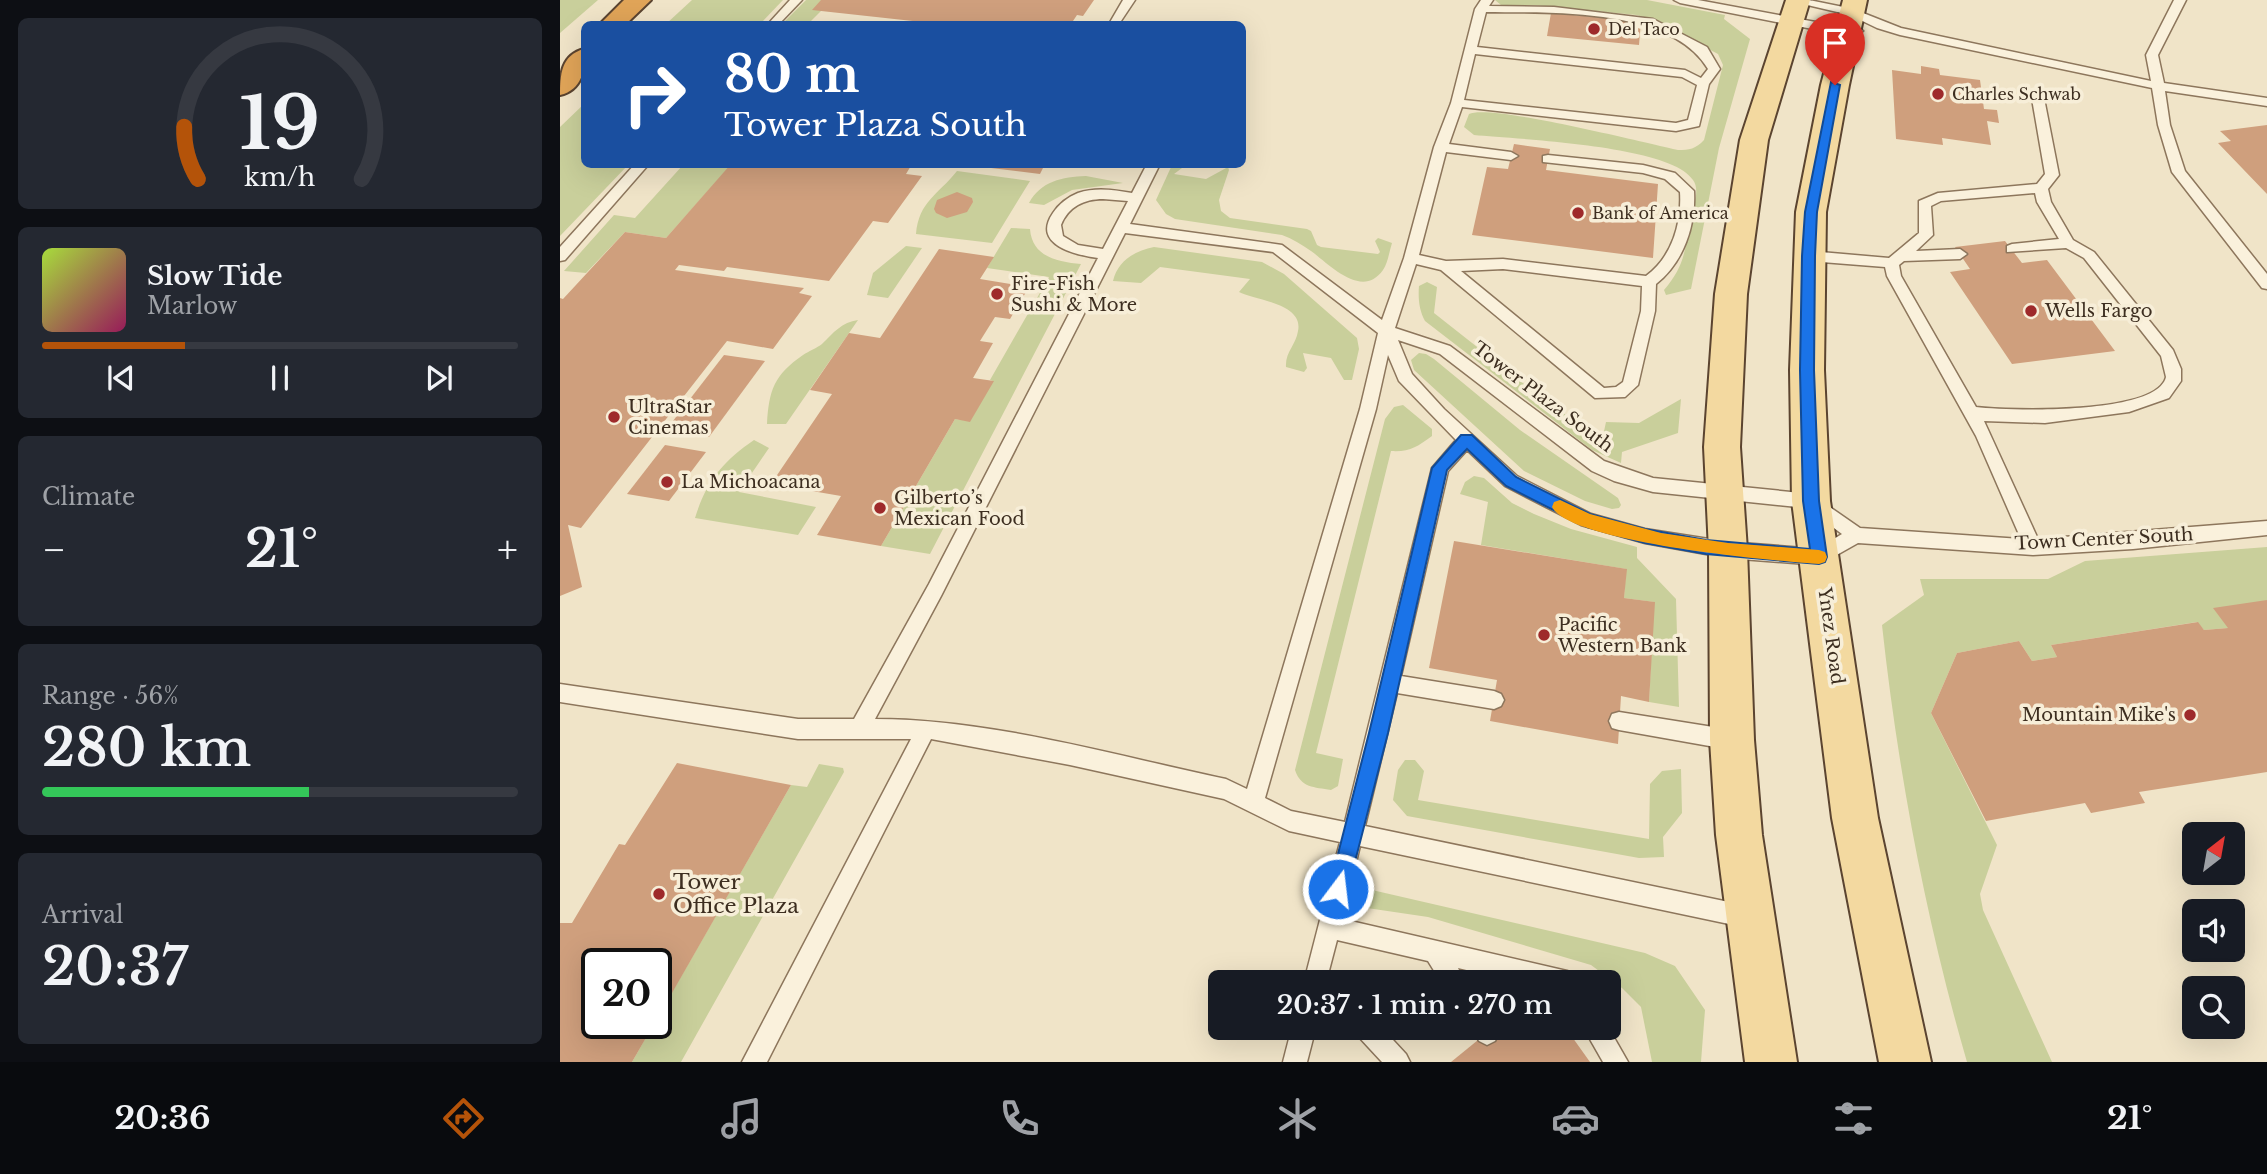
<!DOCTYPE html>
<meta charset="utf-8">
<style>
body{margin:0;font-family:"Libre Baskerville",serif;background:#242831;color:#f1f3f6;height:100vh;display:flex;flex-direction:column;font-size:26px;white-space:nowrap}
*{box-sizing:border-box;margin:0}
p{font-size:23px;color:#9ea1a6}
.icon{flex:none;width:38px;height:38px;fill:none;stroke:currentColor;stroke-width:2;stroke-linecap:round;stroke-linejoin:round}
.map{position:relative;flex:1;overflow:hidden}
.sheet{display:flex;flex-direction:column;gap:18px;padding:18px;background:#0d0f14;width:560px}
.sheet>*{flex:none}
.guide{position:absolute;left:21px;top:21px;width:665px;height:147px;border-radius:10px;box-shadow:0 7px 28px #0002;background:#1a4fa0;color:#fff;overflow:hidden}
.needle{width:46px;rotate:31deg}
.controls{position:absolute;left:1622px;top:822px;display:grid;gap:14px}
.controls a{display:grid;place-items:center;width:63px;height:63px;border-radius:10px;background:#171b24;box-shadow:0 7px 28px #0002;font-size:35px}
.speed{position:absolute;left:21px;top:948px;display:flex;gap:14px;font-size:35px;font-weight:700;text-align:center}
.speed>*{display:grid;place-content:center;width:91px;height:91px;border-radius:50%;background:#171b24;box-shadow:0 7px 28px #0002;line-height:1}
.speed .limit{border:4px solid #111;border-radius:10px;background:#fff;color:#111}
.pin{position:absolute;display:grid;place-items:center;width:60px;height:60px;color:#fff;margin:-72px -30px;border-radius:50% 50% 50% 0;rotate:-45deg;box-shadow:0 0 7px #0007}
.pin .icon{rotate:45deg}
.me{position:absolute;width:77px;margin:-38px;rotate:15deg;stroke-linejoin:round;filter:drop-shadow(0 0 5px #0008)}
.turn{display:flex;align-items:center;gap:24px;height:147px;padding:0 28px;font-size:32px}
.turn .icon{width:91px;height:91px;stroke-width:2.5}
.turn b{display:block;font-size:49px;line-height:60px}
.big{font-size:52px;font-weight:600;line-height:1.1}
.sheet .tile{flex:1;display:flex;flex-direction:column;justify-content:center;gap:10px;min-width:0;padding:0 24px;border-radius:10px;background:#242831}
.sheet .dial{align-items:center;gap:0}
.dial svg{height:182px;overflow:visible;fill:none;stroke:#363941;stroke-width:7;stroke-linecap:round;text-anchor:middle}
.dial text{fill:#f1f3f6;stroke:none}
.song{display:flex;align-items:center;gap:21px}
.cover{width:84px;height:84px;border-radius:10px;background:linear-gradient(135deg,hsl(80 70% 55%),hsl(330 70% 35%))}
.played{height:7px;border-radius:4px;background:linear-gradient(90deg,#b45309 30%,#363941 30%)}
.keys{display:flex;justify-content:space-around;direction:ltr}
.heat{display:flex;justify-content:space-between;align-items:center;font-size:38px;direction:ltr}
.charge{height:10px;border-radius:5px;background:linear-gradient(90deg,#34c759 56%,#363941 0)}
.trip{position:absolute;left:648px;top:970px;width:413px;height:70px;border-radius:10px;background:#171b24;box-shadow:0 7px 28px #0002;font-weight:600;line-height:70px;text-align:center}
.dock{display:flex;height:112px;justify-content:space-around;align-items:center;background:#090b0e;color:#9ea1a6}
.dock .icon{width:49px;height:49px}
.dock .current{color:#b45309}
.dock b{font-size:32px;color:#f1f3f6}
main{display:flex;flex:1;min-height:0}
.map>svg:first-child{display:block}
.green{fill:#c9cf9b}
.building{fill:#cf9f7d}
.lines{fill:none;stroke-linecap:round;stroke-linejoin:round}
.lane-casing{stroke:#8d765c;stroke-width:3}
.primary-casing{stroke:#5b4430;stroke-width:4}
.highway-casing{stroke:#5b4430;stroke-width:4}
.lane{fill:#faf1dc;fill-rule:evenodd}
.primary{fill:#f3d9a0;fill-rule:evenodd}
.highway{fill:#e0a458;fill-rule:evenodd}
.route{fill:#1a73e8;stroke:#114b97;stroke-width:2}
.slow{fill:#f59e0b}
.poi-dot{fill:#9e2a2b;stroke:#f7eed8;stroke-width:2.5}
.labels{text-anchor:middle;stroke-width:7;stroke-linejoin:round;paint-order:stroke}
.far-poi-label{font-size:16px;fill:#3d2e20;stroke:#f7eed8;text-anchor:start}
.poi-label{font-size:18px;fill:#3d2e20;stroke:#f7eed8;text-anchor:start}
.street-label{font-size:18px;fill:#3d2e20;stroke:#f7eed8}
.near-poi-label{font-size:21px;fill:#3d2e20;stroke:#f7eed8;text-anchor:start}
</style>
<main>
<section class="sheet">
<div class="tile dial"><svg viewBox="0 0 100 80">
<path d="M14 69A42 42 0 1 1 86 69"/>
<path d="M14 69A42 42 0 0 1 8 46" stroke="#b45309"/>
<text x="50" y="56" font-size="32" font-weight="700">19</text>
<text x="50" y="72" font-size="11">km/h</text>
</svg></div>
<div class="tile">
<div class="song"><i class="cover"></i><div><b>Slow Tide</b><p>Marlow</p></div></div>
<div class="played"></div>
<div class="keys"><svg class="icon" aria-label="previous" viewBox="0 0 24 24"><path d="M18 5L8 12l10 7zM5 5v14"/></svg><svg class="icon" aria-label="pause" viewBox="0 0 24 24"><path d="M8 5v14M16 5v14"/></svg><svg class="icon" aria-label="next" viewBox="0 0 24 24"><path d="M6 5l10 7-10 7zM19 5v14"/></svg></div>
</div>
<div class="tile"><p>Climate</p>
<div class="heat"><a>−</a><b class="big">21°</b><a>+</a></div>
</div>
<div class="tile"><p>Range · 56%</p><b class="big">280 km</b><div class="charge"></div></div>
<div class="tile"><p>Arrival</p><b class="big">20:37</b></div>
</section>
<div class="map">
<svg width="1707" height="1062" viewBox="0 0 1707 1062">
<rect width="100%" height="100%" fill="#f0e4c8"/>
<!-- green -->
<g class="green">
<path d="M0 0H38L0 33Z"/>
<path d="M132 0H223L200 24H106Z"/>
<path d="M246 0H261V11L248 24H222Z"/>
<path d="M935 0H1087L1165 15 1164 19 1190 39 1159 148 1131 289 1106 295 1104 290C1124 267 1125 251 1130 222 1132 209 1141 191 1133 180 1112 145 956 139 914 135L904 127 909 114C932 104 1085 143 1118 150 1129 150 1136 149 1144 140L1163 65 1158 54 1097 22 1077 15 974 5H941Z"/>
<path d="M24 104V164L68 165 0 236V127Z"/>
<path d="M123 165H171L106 238 65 232 26 273 4 271 54 215 75 218Z"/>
<path d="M612 165H626L614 174 646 179 668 167 669 170 659 200 661 211 670 218 747 229 751 231 757 245 761 247 818 254 820 252 815 241 818 238 832 243C829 252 828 263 823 270 802 300 769 264 751 251 742 245 733 239 722 235L615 219 606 214 596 200Z"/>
<path d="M397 171 470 181 432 243 356 234C359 201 378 195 397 171Z"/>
<path d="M526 176 563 183 512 190 484 205 469 203C481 181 502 177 526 176Z"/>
<path d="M451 228 470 229C472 257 498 262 521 264L370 554 321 546 395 419 410 421 433 381 430 380 489 277 427 268Z"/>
<path d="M346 246 362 248 328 298 307 295 313 273Z"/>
<path d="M594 247 702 262 724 274 797 338 799 349 792 380H784L771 358 743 353 747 368 744 372 726 367C725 352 736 345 738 331 744 303 694 300 679 292L690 279 600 267 581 283 553 281C558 260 575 251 594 247Z"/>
<path d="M867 282 877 287 874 313 983 399 1037 436H1043L1046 422 1079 423 1121 399 1118 433 1062 452 1061 463 1032 450 865 321C859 310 858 298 859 286Z"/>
<path d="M298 320 226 424H207C209 390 214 375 243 355 249 351 257 348 262 344 273 333 282 322 298 320Z"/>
<path d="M859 353 866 354 874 359 960 430 1058 498 1061 505 1059 508 1052 509 1025 501 964 471 854 370 851 360Z"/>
<path d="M843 405 872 429V436C857 447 850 452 831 451L756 753 783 759 778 786 771 790C754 787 741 788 735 770L825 419 834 407Z"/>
<path d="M194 440 209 448 179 492 256 507 238 535 135 518C146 482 163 461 194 440Z"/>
<path d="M914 476 924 478 952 503 974 514 1011 529 1077 547V558L1116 599 1119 707 1089 702 1094 602 1064 598 1066 569 921 545 928 502 900 494 905 482Z"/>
<path d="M1707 547V600L1668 628 1644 630 1637 622 1491 645 1497 657 1472 661 1459 641 1397 653 1371 713 1437 845 1420 894 1423 910 1492 1062H1407C1366 921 1338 772 1322 625L1364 595 1360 579H1488L1525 561Z"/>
<path d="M845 760H855L864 771 858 800 1089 839 1090 784 1102 771 1121 769 1122 813 1103 837 1104 857 1079 858 847 816 833 800 838 770Z"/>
<path d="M259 764 283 768 284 772 121 1062H72L231 785 247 787Z"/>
<path d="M812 890 1085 953 1115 966 1145 1010 1141 1062H1092L1081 1007 1062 988 1031 965 868 917 807 908 799 900 803 893Z"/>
</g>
<!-- building -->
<g class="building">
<path d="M261 0H534L523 16 517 15 511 24H370L371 23 252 10Z"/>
<path d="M991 13 1081 21 1079 45 987 36Z"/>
<path d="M1361 66 1379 69 1380 75 1420 80 1424 109 1437 110 1439 123 1427 121 1431 145 1382 138 1383 145 1336 139 1332 70 1361 74Z"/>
<path d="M1707 125V194L1658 143 1671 141 1660 131Z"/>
<path d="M954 144 990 149 986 170 1098 184 1093 258 912 235 927 167 948 169Z"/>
<path d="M171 164H352L346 174 362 176 328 223 313 221 269 281 167 267 164 271 119 265 115 270 244 288 239 293 252 296 213 349 167 341 21 528 8 525 22 587 0 596V298L3 299 65 232 106 238Z"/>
<path d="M434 164H485L480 174 431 168Z"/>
<path d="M397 192 412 198 413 202 407 212 387 218 376 213 374 209 377 200Z"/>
<path d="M1445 241 1462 263 1487 260 1555 351 1452 364 1390 272 1410 269 1395 247Z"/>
<path d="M379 249 434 257 420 279 469 287 450 319 435 317 420 341 433 343 413 378 434 381 410 422 395 419 321 546 257 535 281 496 211 484 272 394 250 390 289 333 320 338Z"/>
<path d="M164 355 205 361 149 437 106 430Z"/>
<path d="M105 445 146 452 109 501 67 494Z"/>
<path d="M894 541 1067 569 1064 598 1095 602 1089 702 1061 696 1058 744 930 721 937 680 869 668Z"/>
<path d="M1707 600V772L1579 792 1585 803 1531 813 1525 803 1426 821 1371 713 1397 653 1459 641 1472 661 1497 657 1491 645 1638 622 1644 630 1668 628 1653 608Z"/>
<path d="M117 763 231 785 96 1021V964H37V1024H94L72 1062H0V923H12L59 844 65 845Z"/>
<path d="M934 1027H1005L1030 1062H891Z"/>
</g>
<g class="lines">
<!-- lane casing -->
<g class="lane-casing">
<g id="lane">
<path d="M230 0H242L219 24H208Z"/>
<path d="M563 0H575L559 24H549Z"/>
<path d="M921 0H933L929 6 994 7 1093 19 1147 47 1160 69 1149 84 1139 126 1116 131 902 107 889 144 951 152 958 156 951 160 886 152 859 255 886 261 943 259 1086 276C1112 257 1122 223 1120 192L1105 179 1083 173 983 162V156L988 155 1083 165 1115 173 1134 191C1136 225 1124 262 1096 284L1095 311 1078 385 1065 397 1035 398 881 270 856 264 835 328 890 346 1044 461 1093 478 1251 494 1300 528 1461 539 1416 436 1327 276 1325 267 1249 261 1242 256 1249 251 1329 258 1359 233V201L1378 193 1477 184 1485 174 1471 93 1477 89 1483 93 1499 175 1488 189 1491 202 1513 240 1534 252 1613 350 1621 369V381L1609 398 1569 412 1485 423 1424 421 1478 539 1707 521V535L1573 549 1473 555 1298 543 1259 565 1168 558 1085 543 1021 525 945 486 907 450 888 471 841 676 934 691 941 694 944 700 941 706 934 709 837 693 805 826 1188 906 1196 909 1199 917 1196 925 1188 928 800 846 782 919 1007 971 1015 974 1018 982H957L898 968 905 982H881L868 961 777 940 766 982H744L780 842 729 831 664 799 510 765 371 739 207 1062H182L351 739H238L0 702V684L238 719H294L369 584 538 258C516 255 471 245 493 213 499 204 508 197 518 193 536 187 554 190 572 193L587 164H600L570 224 722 245 822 320 844 258 874 147 891 103 915 9ZM926 12C989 13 1112 7 1148 69L1141 78 1125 70 917 47ZM915 54 1122 77 1137 85 1128 120 1116 123 904 100ZM1475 193 1477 202 1499 239 1452 244 1447 246V252L1506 248 1524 258 1601 356 1606 377C1597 415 1449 411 1416 407L1341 276 1339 265 1344 261 1400 259 1407 254 1400 249 1356 251 1373 235 1371 206 1381 201ZM543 199 568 201 543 249 518 245 503 236 501 225C508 207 524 199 543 199ZM565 233 713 252 818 333 800 409 687 789 666 779C553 755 430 719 315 719L381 596ZM943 269 1082 286 1081 311 1063 382 1056 387 1044 388 901 271ZM838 340 880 354 1032 471 1054 481 1093 492 1247 508 1282 534 1257 549 1168 542 1085 529 1031 514 957 476 884 409 852 374ZM828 355 839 381 896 440 872 468 785 822 731 811 705 798 816 409Z"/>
<path d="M1114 0H1138L1288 28 1297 27 1303 31 1288 36 1120 3Z"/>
<path d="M1226 0H1249L1293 9 1341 28 1591 81 1586 55 1614 0H1626L1598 55 1604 83 1707 98V106L1605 91 1610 125 1625 171 1707 274V289L1702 288 1612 172 1598 125 1592 88 1340 35 1317 28 1290 15Z"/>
<path d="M75 164H89L5 260 0 261V247Z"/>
<path d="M1059 712 1172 730 1179 733 1182 740 1179 747 1172 750 1059 730 1052 728 1049 721 1052 714Z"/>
<path d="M732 1027H756L747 1062H723Z"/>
<path d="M793 1027H821L846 1054 850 1062H822L797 1035Z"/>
<path d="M911 1027H936L939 1033 935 1041 927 1045 919 1041Z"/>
<path d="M1023 1027H1048L1068 1062H1043Z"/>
</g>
</g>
<!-- primary casing -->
<g class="primary-casing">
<g id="primary">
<path d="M1226 0H1250L1208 140 1187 294 1180 447 1187 550 1194 740 1202 835 1237 1062H1185L1156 835 1150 740 1149 550 1144 447 1155 294 1180 140Z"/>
<path d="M1283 0H1307L1289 85 1266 212 1264 370 1270 501 1318 818 1371 1062H1319L1272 818 1232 501 1230 370 1236 212 1261 85Z"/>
</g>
</g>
<!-- highway casing -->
<g class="highway-casing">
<g id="highway">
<path d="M64 0H91L66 24H40Z"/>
<path d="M24 49C26 69 22 90 0 95 0 75 1 55 24 49Z"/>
</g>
</g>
<!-- lane -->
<use href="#lane" class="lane"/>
<!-- primary -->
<use href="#primary" class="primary"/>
<!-- highway -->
<use href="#highway" class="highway"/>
</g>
<!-- route -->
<path class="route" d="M1271 82 1280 85 1257 212 1255 256 1254 370 1259 501 1267 557 1265 562 1259 564 1146 554 1085 543 1027 527 946 486 907 449 887 470 828 733 788 889 785 896 778 899 771 896 769 889 809 733 872 468 901 435H912L956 477 1030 514 1085 529 1146 540 1250 549 1243 501 1240 370 1242 256 1245 212Z"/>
<!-- slow -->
<path class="slow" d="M1000 500 1030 514 1101 533 1168 543 1259 550 1265 552 1267 557 1265 562 1259 564C1215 561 1011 543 992 507L994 502Z"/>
<!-- markers -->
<g class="poi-dot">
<circle cx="1034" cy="29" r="7"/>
<circle cx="1378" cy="94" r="7"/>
<circle cx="1018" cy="213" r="7"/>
<circle cx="437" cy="294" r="7"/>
<circle cx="1471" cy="311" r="7"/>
<circle cx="54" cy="417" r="7"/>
<circle cx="107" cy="482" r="7"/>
<circle cx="320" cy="508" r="7"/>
<circle cx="984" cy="635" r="7"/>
<circle cx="1630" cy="715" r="7"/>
<circle cx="99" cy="894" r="7"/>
</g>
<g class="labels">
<!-- far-poi labels -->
<g class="far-poi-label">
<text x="1048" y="35">Del Taco</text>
<text x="1392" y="100">Charles Schwab</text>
<text x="1032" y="219">Bank of America</text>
</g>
<!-- poi labels -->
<g class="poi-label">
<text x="451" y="290">Fire-Fish<tspan x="451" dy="21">Sushi &amp; More</tspan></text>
<text x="1485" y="317">Wells Fargo</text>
<text x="68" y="413">UltraStar<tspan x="68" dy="21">Cinemas</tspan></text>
<text x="121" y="488">La Michoacana</text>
<text x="334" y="504">Gilberto’s<tspan x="334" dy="21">Mexican Food</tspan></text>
<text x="998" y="631">Pacific<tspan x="998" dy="21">Western Bank</tspan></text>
<text x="1616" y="721" text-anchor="end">Mountain Mike's</text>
</g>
<!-- street labels -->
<g class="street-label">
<text transform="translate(983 397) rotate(37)" y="6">Tower Plaza South</text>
<text transform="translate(1544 539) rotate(-3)" y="6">Town Center South</text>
<text transform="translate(1271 636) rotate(82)" y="6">Ynez Road</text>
</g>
<!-- near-poi labels -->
<g class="near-poi-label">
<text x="113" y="889">Tower<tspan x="113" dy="24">Office Plaza</tspan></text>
</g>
</g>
</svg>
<div class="controls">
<a><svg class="needle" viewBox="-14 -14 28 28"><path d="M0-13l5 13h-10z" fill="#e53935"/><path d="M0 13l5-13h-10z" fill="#9ea1a6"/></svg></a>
<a><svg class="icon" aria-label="sound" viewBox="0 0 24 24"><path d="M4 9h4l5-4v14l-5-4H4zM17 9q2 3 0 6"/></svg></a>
<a><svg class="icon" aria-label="search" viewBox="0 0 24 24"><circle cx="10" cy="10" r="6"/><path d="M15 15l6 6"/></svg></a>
</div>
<div class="speed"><div class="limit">20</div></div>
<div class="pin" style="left:1275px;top:85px;background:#d93025"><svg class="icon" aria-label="arrive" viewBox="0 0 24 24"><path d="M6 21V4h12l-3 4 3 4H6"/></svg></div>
<svg class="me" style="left:778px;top:889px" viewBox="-20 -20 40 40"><circle r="17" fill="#1a73e8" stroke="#fff" stroke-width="3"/><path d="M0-11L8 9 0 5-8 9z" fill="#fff"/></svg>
<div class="trip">20:37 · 1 min · 270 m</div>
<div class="guide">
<div class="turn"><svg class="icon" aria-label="right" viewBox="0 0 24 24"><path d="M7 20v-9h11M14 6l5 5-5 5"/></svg><div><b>80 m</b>Tower Plaza South</div></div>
</div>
</div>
</main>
<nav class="dock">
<b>20:36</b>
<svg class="icon current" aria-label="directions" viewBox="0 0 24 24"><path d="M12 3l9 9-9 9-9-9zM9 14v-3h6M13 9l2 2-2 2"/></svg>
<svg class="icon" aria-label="music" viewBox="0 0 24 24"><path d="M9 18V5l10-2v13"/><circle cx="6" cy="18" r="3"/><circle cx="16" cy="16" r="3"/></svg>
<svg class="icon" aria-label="phone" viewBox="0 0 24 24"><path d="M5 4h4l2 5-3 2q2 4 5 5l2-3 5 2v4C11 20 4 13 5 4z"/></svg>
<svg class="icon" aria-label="climate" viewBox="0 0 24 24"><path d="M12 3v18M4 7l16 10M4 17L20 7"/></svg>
<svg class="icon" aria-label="car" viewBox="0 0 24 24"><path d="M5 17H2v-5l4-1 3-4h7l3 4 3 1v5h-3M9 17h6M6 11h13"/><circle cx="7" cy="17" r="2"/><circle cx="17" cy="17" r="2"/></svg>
<svg class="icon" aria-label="filters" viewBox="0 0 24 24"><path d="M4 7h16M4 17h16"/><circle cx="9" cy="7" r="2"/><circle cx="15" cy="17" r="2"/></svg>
<b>21°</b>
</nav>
